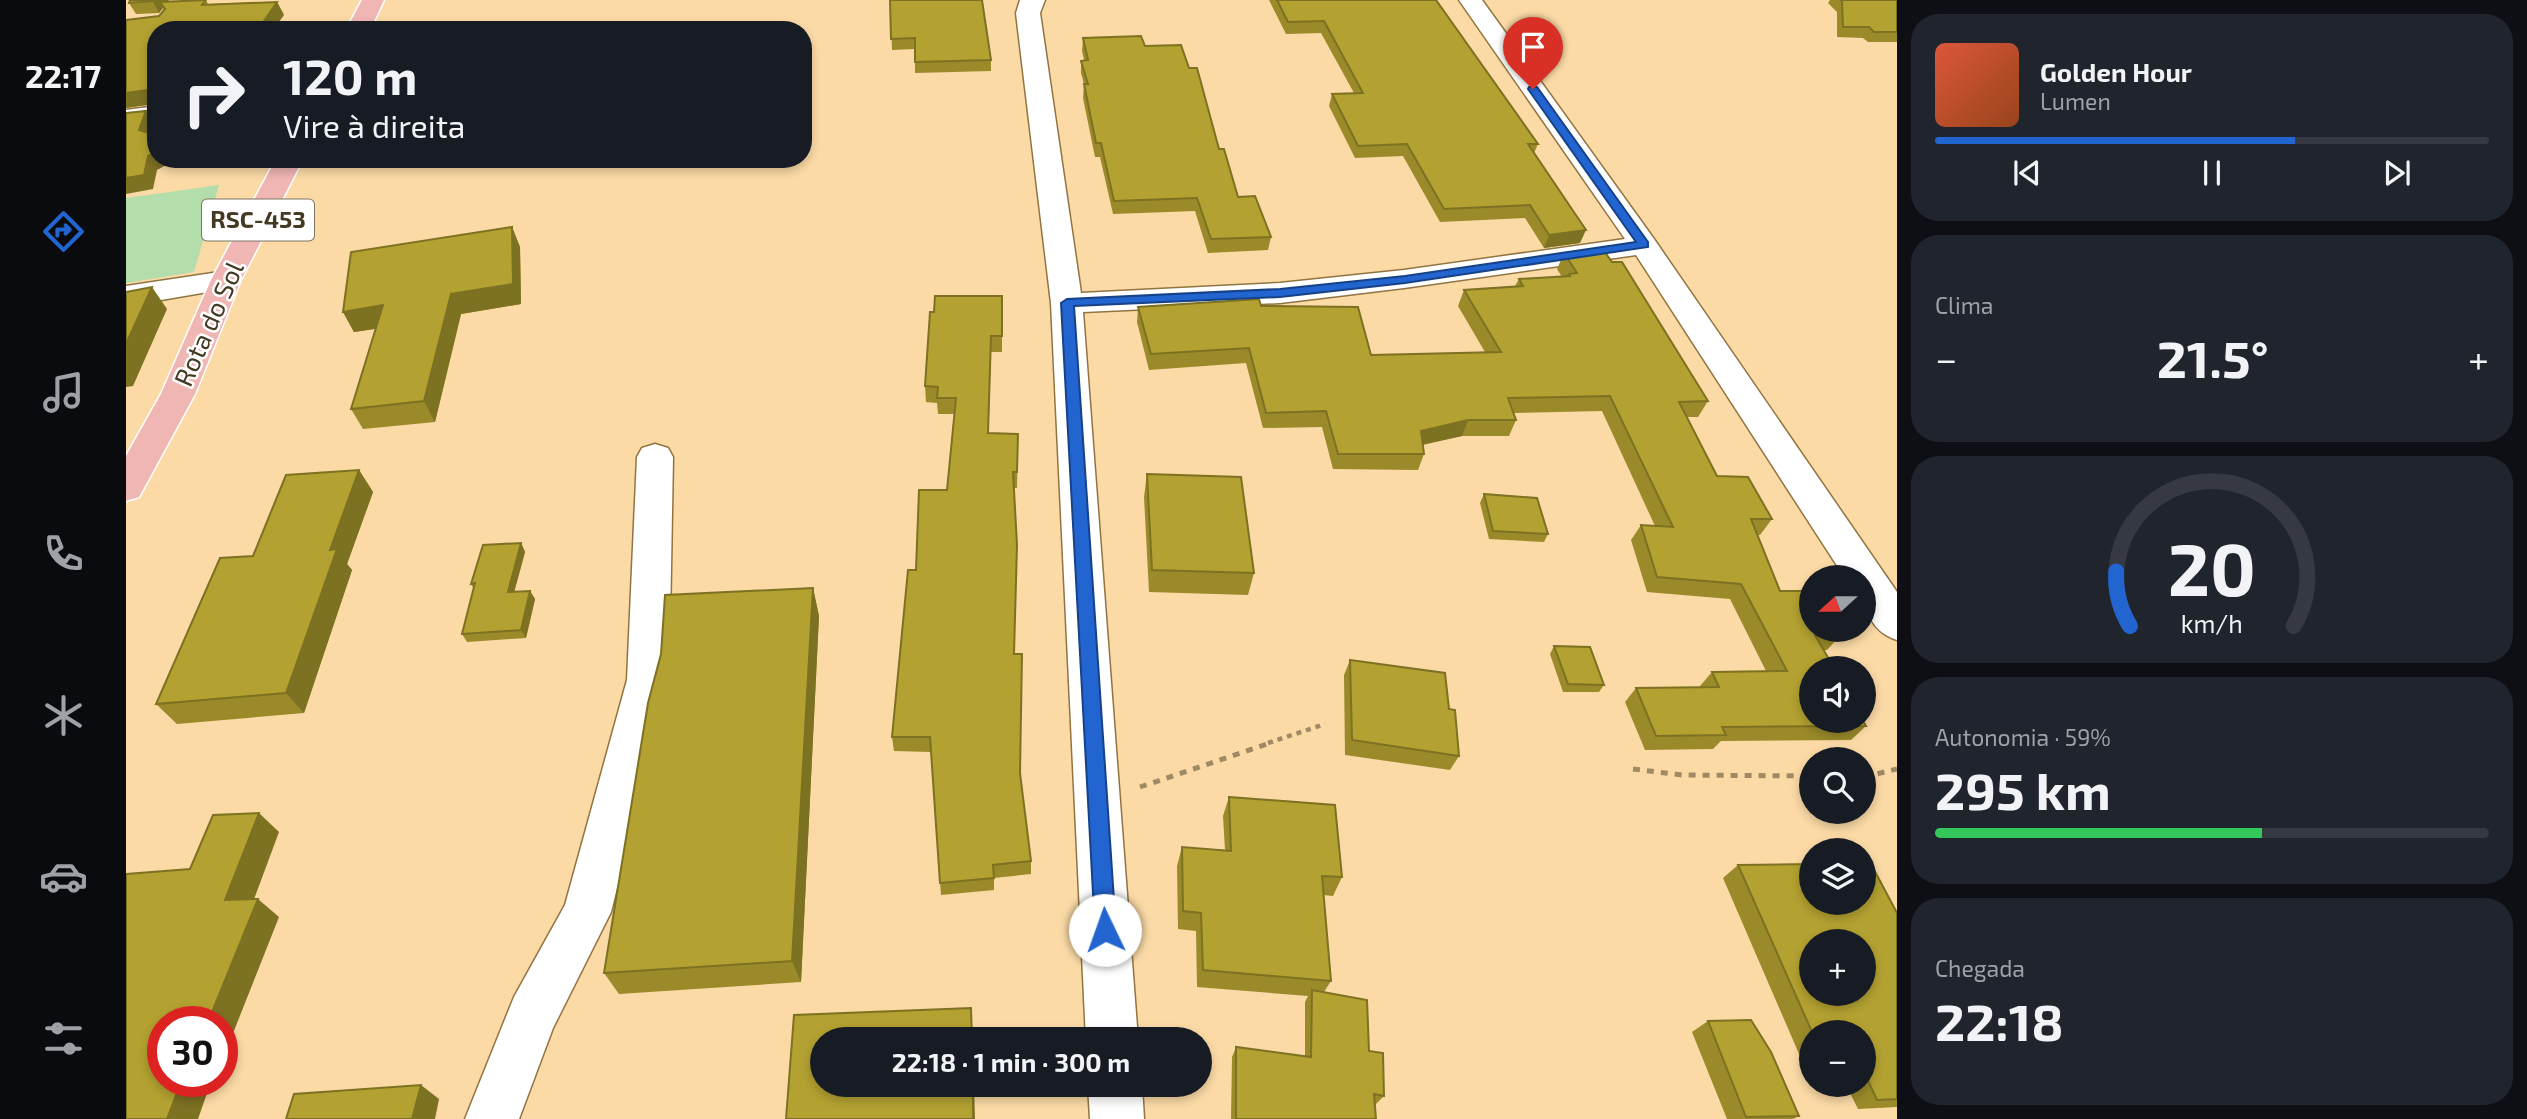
<!DOCTYPE html>
<html lang="pt">
<meta charset="utf-8">
<style>
body{margin:0;font-family:"Exo 2",sans-serif;background:#20242c;color:#f1f3f6;height:100vh;display:flex;flex-direction:column;font-size:26px;white-space:nowrap}
*{box-sizing:border-box;margin:0}
p{font-size:23px;color:#9ea1a6}
.icon{flex:none;width:38px;height:38px;fill:none;stroke:currentColor;stroke-width:2;stroke-linecap:round;stroke-linejoin:round}
.map{position:relative;flex:1;overflow:hidden}
.panel{display:flex;flex-direction:column;gap:14px;padding:14px;background:#0d0f14;width:630px}
.panel>*{flex:none}
.banner{position:absolute;left:21px;top:21px;width:665px;height:147px;border-radius:28px;box-shadow:0 4px 10px #0003;background:#171b24;color:#f1f3f6;overflow:hidden}
.needle{width:46px;rotate:249deg}
.buttons{position:absolute;left:1673px;top:565px;display:grid;gap:14px}
.buttons a{display:grid;place-items:center;width:77px;height:77px;border-radius:50%;background:#171b24;box-shadow:0 4px 10px #0003;font-size:35px}
.speed{position:absolute;left:21px;top:1006px;display:flex;gap:14px;font-size:35px;font-weight:700;text-align:center}
.speed>*{display:grid;place-content:center;width:91px;height:91px;border-radius:50%;background:#171b24;box-shadow:0 4px 10px #0003;line-height:1}
.speed .limit{border:10px solid #d22;background:#fff;color:#111}
.pin{position:absolute;display:grid;place-items:center;width:60px;height:60px;color:#fff;margin:-72px -30px;border-radius:50% 50% 50% 0;rotate:-45deg;box-shadow:0 0 7px #0007}
.pin .icon{rotate:45deg}
.me{position:absolute;width:77px;margin:-38px;rotate:357deg;stroke-linejoin:round;filter:drop-shadow(0 0 5px #0008)}
.turn{display:flex;align-items:center;gap:24px;height:147px;padding:0 21px;font-size:32px}
.turn .icon{width:91px;height:91px;stroke-width:2.5}
.turn b{display:block;font-size:49px;line-height:60px}
.big{font-size:52px;font-weight:700;line-height:1.1}
.panel .card{flex:1;display:flex;flex-direction:column;justify-content:center;gap:10px;min-width:0;padding:0 24px;border-radius:28px;background:#20242c}
.panel .dial{align-items:center;gap:0}
.dial svg{height:182px;overflow:visible;fill:none;stroke:#363941;stroke-width:7;stroke-linecap:round;text-anchor:middle}
.dial text{fill:#f1f3f6;stroke:none}
.song{display:flex;align-items:center;gap:21px}
.cover{width:84px;height:84px;border-radius:10px;background:linear-gradient(135deg,hsl(10 70% 55%),hsl(20 70% 35%))}
.played{height:7px;border-radius:4px;background:linear-gradient(90deg,#2265d1 65%,#363941 65%)}
.keys{display:flex;justify-content:space-around;direction:ltr}
.heat{display:flex;justify-content:space-between;align-items:center;font-size:38px;direction:ltr}
.charge{height:10px;border-radius:5px;background:linear-gradient(90deg,#34c759 59%,#363941 0)}
.trip{position:absolute;left:684px;top:1027px;width:402px;height:70px;border-radius:35px;background:#171b24;box-shadow:0 4px 10px #0003;font-weight:700;line-height:70px;text-align:center}
main{display:flex;flex:1;min-height:0}
.tab-bar{display:flex;flex-direction:column;width:126px;justify-content:space-around;align-items:center;background:#090b0e;color:#9ea1a6}
.tab-bar .icon{width:49px;height:49px}
.tab-bar .active{color:#2265d1}
.tab-bar b{font-size:32px;color:#f1f3f6}
.map>svg:first-child{display:block}
.green{fill:#b3ddaa}
.lines{fill:none;stroke-linecap:round;stroke-linejoin:round}
.minor-casing{stroke:#917442;stroke-width:3}
.highway-casing{stroke:#fff;stroke-width:3}
.path-far1{stroke:#a08a65;stroke-width:4.5;stroke-dasharray:5 5;stroke-linecap:butt}
.path{stroke:#a08a65;stroke-width:5;stroke-dasharray:7 7;stroke-linecap:butt}
.minor{fill:#fff;fill-rule:evenodd}
.highway{fill:#f0b6b4;fill-rule:evenodd}
.wall{fill:#9a8a2a}
.shaded-wall{fill:#7d7122}
.building{fill:#b3a131;stroke:#7d7122;stroke-width:2;fill-rule:evenodd}
.route{fill:#2265d1;stroke:#164288;stroke-width:2}
.labels{text-anchor:middle;stroke-width:5;stroke-linejoin:round;paint-order:stroke}
.shield{fill:#fff;stroke:#7d7465;stroke-width:2}
.shield-label{font-size:24px;font-weight:bold;fill:#453923}
.street-label{font-size:26px;fill:#453923;stroke:#fff}
</style>
<main>
<nav class="tab-bar">
<b>22:17</b>
<svg class="icon active" aria-label="directions" viewBox="0 0 24 24"><path d="M12 3l9 9-9 9-9-9zM9 14v-3h6M13 9l2 2-2 2"/></svg>
<svg class="icon" aria-label="music" viewBox="0 0 24 24"><path d="M9 18V5l10-2v13"/><circle cx="6" cy="18" r="3"/><circle cx="16" cy="16" r="3"/></svg>
<svg class="icon" aria-label="phone" viewBox="0 0 24 24"><path d="M5 4h4l2 5-3 2q2 4 5 5l2-3 5 2v4C11 20 4 13 5 4z"/></svg>
<svg class="icon" aria-label="climate" viewBox="0 0 24 24"><path d="M12 3v18M4 7l16 10M4 17L20 7"/></svg>
<svg class="icon" aria-label="car" viewBox="0 0 24 24"><path d="M5 17H2v-5l4-1 3-4h7l3 4 3 1v5h-3M9 17h6M6 11h13"/><circle cx="7" cy="17" r="2"/><circle cx="17" cy="17" r="2"/></svg>
<svg class="icon" aria-label="filters" viewBox="0 0 24 24"><path d="M4 7h16M4 17h16"/><circle cx="9" cy="7" r="2"/><circle cx="15" cy="17" r="2"/></svg>
</nav>
<div class="map">
<svg width="1771" height="1119" viewBox="0 0 1771 1119">
<rect width="100%" height="100%" fill="#fbdaa6"/>
<!-- green -->
<path class="green" d="M93 185 68 272 0 283V198Z"/>
<g class="lines">
<!-- minor casing -->
<g class="minor-casing">
<g id="minor">
<path d="M894 0H919L914 13 955 293 1154 283 1278 270 1499 239 1333 0H1356L1528 239 1771 592V640C1741 630 1738 605 1738 578H1719L1510 255 1278 288 1154 303 957 312 1012 1040H960L925 303 890 13Z"/>
<path d="M30 106V122L0 126V110Z"/>
<path d="M100 271 111 273 115 280 111 287 0 306V286Z"/>
<path d="M529 444 542 448 547 457 543 680 485 912 427 1028 393 1119H339L388 997 439 905 501 680 511 457 516 448Z"/>
<path d="M962 1085H1016L1018 1119H964Z"/>
</g>
</g>
<!-- highway casing -->
<g class="highway-casing">
<g id="highway">
<path d="M236 0H258L244 30H220Z"/>
<path d="M150 159H177L115 280 69 394 13 497 0 501V456L35 394 85 280Z"/>
</g>
</g>
<!-- path-far1 -->
<path class="path-far1" d="M1142 743 1199 724"/>
<!-- path -->
<g class="path">
<path d="M1507 769 1556 775 1685 776"/>
<path d="M1738 777 1771 769"/>
<path d="M1014 787 1147 742"/>
</g>
<!-- minor -->
<use href="#minor" class="minor"/>
<!-- highway -->
<use href="#highway" class="highway"/>
</g>
<!-- wall -->
<g class="wall">
<path d="M4 0 42 2 80 0 82 4 151 2 158 15 30 30 27 104 0 108V20L33 16 39 10 37 8 33 13 10 14 3 3Z"/>
<path d="M764 0 865 60V71L789 73V49L766 50Z"/>
<path d="M1143 0H1310L1412 144 1408 153 1454 243 1418 248 1399 218 1314 222 1277 156 1229 158 1203 106 1206 94 1228 93 1195 33 1160 34Z"/>
<path d="M1704 0H1771V42H1742L1737 38 1711 37V12L1702 3Z"/>
<path d="M957 38 1019 46 1093 149 1112 197 1145 237 1142 250 1082 253 1069 211 987 214 974 157H969L957 98 958 84 955 73V61L958 60 956 51Z"/>
<path d="M386 227 394 247 395 304 335 314 309 422 237 429 225 409 249 329 228 332 217 312Z"/>
<path d="M1438 253 1582 401 1572 417H1561L1591 476 1646 519 1634 535H1631L1654 591 1715 635 1701 650H1697L1740 726 1725 740 1595 741 1587 749 1519 750 1499 702 1510 688 1574 687V686L1586 672 1640 671 1604 599 1521 592 1505 540 1515 525 1529 526 1476 411 1388 413 1390 420 1383 436H1336L1297 445 1298 454 1292 470 1207 469 1196 427 1137 428 1120 363 1023 370 1011 322 1012 307 1135 306 1245 355 1359 352 1332 306 1338 290 1389 286 1393 279 1436 277 1431 269Z"/>
<path d="M876 296V352H865L862 433 892 434 891 488H888L889 654 894 774 905 861V874L868 878V890L815 895 805 752 768 751 766 737 790 570 821 490 828 414H812L811 403 800 402 799 386 808 312Z"/>
<path d="M233 470 247 492 221 564 226 570 178 713 51 724 30 704 127 556Z"/>
<path d="M1021 474 1128 573 1122 595 1023 592 1018 497Z"/>
<path d="M1358 494 1422 534 1418 542 1363 539 1354 503Z"/>
<path d="M395 543 399 552 388 592 404 591 409 599 400 638 341 642 336 634 348 589 345 584Z"/>
<path d="M687 588 693 616 675 982 493 994 478 973Z"/>
<path d="M1428 646 1478 685 1473 692H1437L1424 654Z"/>
<path d="M1224 660 1323 709 1333 756 1324 770 1219 755 1218 675Z"/>
<path d="M1103 797 1216 877 1207 896 1197 895 1205 981 1198 992 1243 1051 1258 1096 1249 1105 1250 1119H1105L1106 1057 1110 1047 1179 1056V1002L1182 996 1071 987 1070 931 1052 929 1051 866 1056 847 1099 850 1097 816Z"/>
<path d="M1612 865 1771 913V1107L1732 1109 1720 1085H1738V1032H1685V1077H1683L1597 878Z"/>
<path d="M1582 1021 1673 1116 1667 1119H1601L1566 1032Z"/>
</g>
<!-- shaded-wall -->
<g class="shaded-wall">
<path d="M28 0H43L38 7 34 2 37 8 33 13 27 1Z"/>
<path d="M151 2 158 15 147 30H132Z"/>
<path d="M30 85V109L27 104 0 108V93L21 90 25 96Z"/>
<path d="M20 111 29 125 22 144 13 130Z"/>
<path d="M30 152V159H51L31 170 27 189 0 194V178L22 156Z"/>
<path d="M386 227 394 247 395 304 335 314 309 422 298 401 325 294Z"/>
<path d="M1460 230 1454 243 1418 248 1423 235Z"/>
<path d="M26 287 41 309 7 386 0 387V344Z"/>
<path d="M257 305 267 326 228 332 217 312Z"/>
<path d="M865 336V352L862 450V433Z"/>
<path d="M1342 420 1336 436 1289 446 1295 431Z"/>
<path d="M233 470 247 492 221 564 226 570 178 713 160 693 204 550Z"/>
<path d="M395 543 399 552 386 600 382 592Z"/>
<path d="M687 588 693 616 675 982 666 961Z"/>
<path d="M404 591 409 599 400 638 395 630Z"/>
<path d="M133 813 153 832 121 918 99 900Z"/>
<path d="M132 899 153 917 100 1051 96 1048V1022H82Z"/>
<path d="M55 1082H85L72 1119H41Z"/>
<path d="M295 1085 313 1099 309 1119H286Z"/>
<path d="M847 1085H848L849 1119H847Z"/>
</g>
<!-- building -->
<g class="building">
<path d="M4 0H28L27 1 3 3Z"/>
<path d="M80 0 76 5 151 2 132 30H30V85L24 100V92L21 90 0 93V20L33 16 39 9 34 2Z"/>
<path d="M764 0H856L865 60 789 62V38L765 39Z"/>
<path d="M1151 0H1310L1412 144H1402L1460 230 1423 235 1404 205 1318 209 1281 144 1232 146 1206 94 1237 93 1198 21 1162 22Z"/>
<path d="M1715 0H1771V32H1748L1743 27H1717L1716 2Z"/>
<path d="M1015 36 1019 46 1055 45 1063 68H1071L1093 149H1098L1112 197 1129 196 1145 237 1085 239 1071 198 988 201 975 143H970L958 84H962L955 61 962 60 957 38Z"/>
<path d="M20 111 13 130 30 135V152L22 156 18 175 0 178V113Z"/>
<path d="M386 227 387 284 325 294 298 401 225 409 257 305 217 312 225 252Z"/>
<path d="M1476 248 1486 262H1496L1582 401 1553 402 1591 476 1622 477 1646 519H1625L1654 591H1685V630H1712L1715 635H1689L1708 668H1685V721H1737L1740 726 1596 727 1600 735 1530 736 1510 688 1593 687 1586 672 1661 671 1615 584 1531 577 1515 525 1547 527 1484 396 1382 398 1390 420H1342L1295 431 1298 454H1212L1200 411 1140 413 1123 348 1025 354 1012 307 1133 299 1135 306 1232 307 1245 355 1375 352 1338 290 1397 286 1393 279 1444 276 1443 274 1451 273 1438 253Z"/>
<path d="M26 287 0 344V292Z"/>
<path d="M809 296H876V336H865L862 433 892 434 891 472H887L891 545 888 654H896L894 773 905 861 867 865 868 878 814 883 804 737H766L782 570H790L793 490H821L830 398H811L812 387 799 386 804 312H808Z"/>
<path d="M233 470 204 550 211 549 160 693 30 704 94 558 127 556 160 475Z"/>
<path d="M1021 474 1115 477 1128 573 1026 570Z"/>
<path d="M1358 494 1411 498 1422 534 1367 531Z"/>
<path d="M395 543 382 592 404 591 395 630 336 634 349 583 345 584 357 545Z"/>
<path d="M687 588 666 961 478 973 522 703 535 654 539 595Z"/>
<path d="M1428 646 1464 647 1478 685 1442 684Z"/>
<path d="M1224 660 1319 673 1323 709 1329 710 1333 756 1226 740Z"/>
<path d="M1103 797 1209 805 1216 877 1196 876 1205 981 1077 970 1075 913 1057 911 1056 847 1105 851Z"/>
<path d="M133 813 99 900 132 899 82 1022H37V1082H55L41 1119H0V874L64 869 87 815Z"/>
<path d="M1685 864V903H1738V864H1745L1771 913V1099L1751 1100 1738 1072V1032H1686L1612 865ZM1685 942H1738V994H1685Z"/>
<path d="M1186 990 1241 1000 1243 1051 1257 1053 1258 1096 1248 1094 1250 1119H1110V1047L1185 1057Z"/>
<path d="M845 1008 846 1040H696V1085H847V1119H660L668 1015Z"/>
<path d="M1625 1020 1645 1052 1673 1116 1620 1117 1582 1021Z"/>
<path d="M295 1085 286 1119H160L168 1094Z"/>
</g>
<!-- route -->
<path class="route" d="M1403 87H1411L1522 242V247L1279 283 1154 297 948 306 990 930 987 937 979 940 972 937 969 930 935 303 941 299 1154 289 1279 276 1510 242 1402 89Z"/>
<g class="labels">
<!-- shield labels -->
<rect class="shield" x="76" y="199.5" width="112" height="41" rx="5"/>
<g class="shield-label">
<text x="132" y="228">RSC-453</text>
</g>
<!-- street labels -->
<g class="street-label">
<text transform="translate(83 324) rotate(-66)" y="9">Rota do Sol</text>
</g>
</g>
</svg>
<div class="buttons">
<a><svg class="needle" viewBox="-14 -14 28 28"><path d="M0-13l5 13h-10z" fill="#e53935"/><path d="M0 13l5-13h-10z" fill="#9ea1a6"/></svg></a>
<a><svg class="icon" aria-label="sound" viewBox="0 0 24 24"><path d="M4 9h4l5-4v14l-5-4H4zM17 9q2 3 0 6"/></svg></a>
<a><svg class="icon" aria-label="search" viewBox="0 0 24 24"><circle cx="10" cy="10" r="6"/><path d="M15 15l6 6"/></svg></a>
<a><svg class="icon" aria-label="layers" viewBox="0 0 24 24"><path d="M12 4l9 5-9 5-9-5zM3 14l9 5 9-5"/></svg></a>
<a>+</a>
<a>−</a>
</div>
<div class="speed"><div class="limit">30</div></div>
<div class="pin" style="left:1407px;top:89px;background:#d93025"><svg class="icon" aria-label="arrive" viewBox="0 0 24 24"><path d="M6 21V4h12l-3 4 3 4H6"/></svg></div>
<svg class="me" style="left:979px;top:930px" viewBox="-20 -20 40 40"><circle r="19" fill="#fff"/><path d="M0-13L10 11 0 6-10 11z" fill="#2265d1"/></svg>
<div class="trip">22:18 · 1 min · 300 m</div>
<div class="banner">
<div class="turn"><svg class="icon" aria-label="right" viewBox="0 0 24 24"><path d="M7 20v-9h11M14 6l5 5-5 5"/></svg><div><b>120 m</b>Vire à direita</div></div>
</div>
</div>
<section class="panel">
<div class="card">
<div class="song"><i class="cover"></i><div><b>Golden Hour</b><p>Lumen</p></div></div>
<div class="played"></div>
<div class="keys"><svg class="icon" aria-label="previous" viewBox="0 0 24 24"><path d="M18 5L8 12l10 7zM5 5v14"/></svg><svg class="icon" aria-label="pause" viewBox="0 0 24 24"><path d="M8 5v14M16 5v14"/></svg><svg class="icon" aria-label="next" viewBox="0 0 24 24"><path d="M6 5l10 7-10 7zM19 5v14"/></svg></div>
</div>
<div class="card"><p>Clima</p>
<div class="heat"><a>−</a><b class="big">21.5°</b><a>+</a></div>
</div>
<div class="card dial"><svg viewBox="0 0 100 80">
<path d="M14 69A42 42 0 1 1 86 69"/>
<path d="M14 69A42 42 0 0 1 8 45" stroke="#2265d1"/>
<text x="50" y="56" font-size="32" font-weight="700">20</text>
<text x="50" y="72" font-size="11">km/h</text>
</svg></div>
<div class="card"><p>Autonomia · 59%</p><b class="big">295 km</b><div class="charge"></div></div>
<div class="card"><p>Chegada</p><b class="big">22:18</b></div>
</section>
</main>
